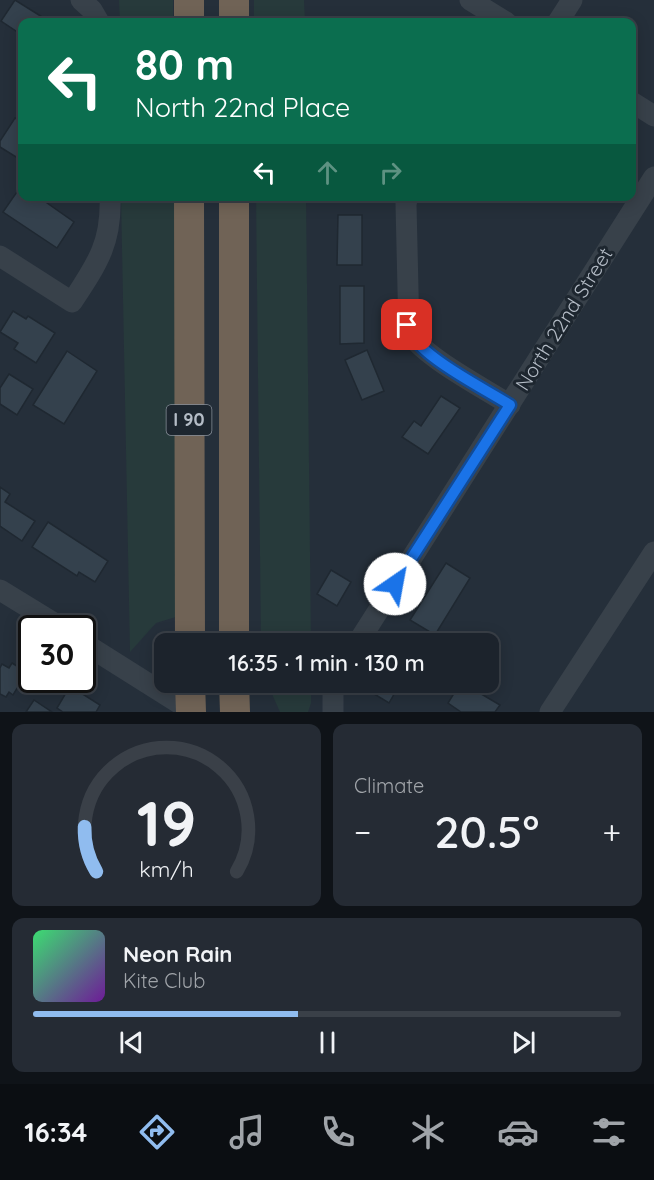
<!DOCTYPE html>
<meta charset="utf-8">
<style>
body{margin:0;font-family:Quicksand,sans-serif;background:#252b34;color:#f1f3f6;height:100vh;display:flex;flex-direction:column;font-size:22px;white-space:nowrap}
*{box-sizing:border-box;margin:0}
p{font-size:20px;color:#a0a4a9}
.icon{flex:none;width:33px;height:33px;fill:none;stroke:currentColor;stroke-width:2;stroke-linecap:round;stroke-linejoin:round}
.map{position:relative;height:712px;overflow:hidden}
.sheet{display:flex;flex-direction:column;gap:12px;padding:12px;background:#0f1318;flex:1}
.sheet>*{flex:none}
.banner{position:absolute;left:18px;top:18px;width:618px;height:183px;border-radius:12px;box-shadow:0 3px 15px #0003,0 0 0 2px #3a4048;background:#0b6e4f;color:#fff;overflow:hidden}
.speed{position:absolute;left:18px;top:615px;display:flex;gap:12px;font-size:30px;font-weight:700;text-align:center}
.speed>*{display:grid;place-content:center;width:78px;height:78px;border-radius:50%;background:#1c232c;box-shadow:0 3px 15px #0003,0 0 0 2px #3a4048;line-height:1}
.speed .limit{border:3px solid #111;border-radius:9px;background:#fff;color:#111}
.pin{position:absolute;display:grid;place-items:center;width:51px;height:51px;color:#fff;margin:-26px;border-radius:12px;box-shadow:0 3px 9px #0006}
.me{position:absolute;width:66px;margin:-33px;rotate:33deg;stroke-linejoin:round;filter:drop-shadow(0 0 4px #0008)}
.turn{display:flex;align-items:center;gap:21px;height:126px;padding:0 18px;font-size:27px}
.turn .icon{width:78px;height:78px;stroke-width:2.5}
.turn b{display:block;font-size:42px;line-height:51px}
.lanes{display:flex;align-items:center;height:57px;padding:0 18px;background:#0003;justify-content:center;gap:30px;direction:ltr}
.lanes .off{opacity:.35}
.big{font-size:45px;font-weight:600;line-height:1.1}
.sheet .card{flex:1;display:flex;flex-direction:column;justify-content:center;gap:9px;min-width:0;padding:0 21px;border-radius:12px;background:#252b34}
.sheet .dial{align-items:center;gap:0}
.dial svg{height:156px;overflow:visible;fill:none;stroke:#3a4048;stroke-width:7;stroke-linecap:round;text-anchor:middle}
.dial text{fill:#f1f3f6;stroke:none}
.song{display:flex;align-items:center;gap:18px}
.cover{width:72px;height:72px;border-radius:9px;background:linear-gradient(135deg,hsl(140 70% 55%),hsl(280 70% 35%))}
.played{height:6px;border-radius:3px;background:linear-gradient(90deg,#90bcef 45%,#3a4048 45%)}
.keys{display:flex;justify-content:space-around;direction:ltr}
.heat{display:flex;justify-content:space-between;align-items:center;font-size:33px;direction:ltr}
.sheet .tiles{flex:1;display:grid;gap:12px;grid-template-columns:1fr 1fr}
.card:last-child{grid-column:span 2}
.trip{position:absolute;left:154px;top:633px;width:345px;height:60px;border-radius:12px;background:#1c232c;box-shadow:0 3px 15px #0003,0 0 0 2px #3a4048;font-weight:600;line-height:60px;text-align:center}
.tabs{display:flex;height:96px;justify-content:space-around;align-items:center;background:#0b0e12;color:#a0a4a9}
.tabs .icon{width:42px;height:42px}
.tabs .on{color:#90bcef}
.tabs b{font-size:27px;color:#f1f3f6}
.map>svg:first-child{display:block}
.green{fill:#273a3b}
.building{fill:#34414d;stroke:#1f2831;stroke-width:1.5}
.lines{fill:none;stroke-linecap:round;stroke-linejoin:round}
.minor{stroke:#38414a;stroke-width:21}
.highway{stroke:#706356;stroke-width:30}
.route-casing{stroke:#114b97;stroke-width:15}
.route{stroke:#1a73e8;stroke-width:10}
.labels{text-anchor:middle;stroke-width:6;stroke-linejoin:round;paint-order:stroke}
.shield{fill:#1d262f;stroke:#878f99;stroke-width:1.5}
.shield-label{font-size:18px;font-weight:bold;fill:#b4bcc6}
.street-label{font-size:20px;fill:#b4bcc6;stroke:#1d262f}
</style>
<div class="map">
<svg width="654" height="712" viewBox="0 0 654 712">
<rect width="100%" height="100%" fill="#252f3a"/>
<!-- green -->
<g class="green">
<path d="M119 0H173V22H120Z"/>
<path d="M254 0H304L305 22H254Z"/>
<path d="M121 197H175L179 616 156 623 130 652Z"/>
<path d="M256 197H306L311 643H261Z"/>
<path d="M267 683H311V703L308 712H280Z"/>
</g>
<!-- building -->
<g class="building">
<path d="M15 0 47 20 48 17 56 22H22V35L1 21Z"/>
<path d="M15 118 22 122V148L16 157 0 147V141Z"/>
<path d="M21 186 22 196H37L74 222 57 248 3 212Z"/>
<path d="M338 215H362V265H337Z"/>
<path d="M340 286H364V343L340 344Z"/>
<path d="M13 311 26 319 28 316 55 333 36 363 14 349 18 343 0 332Z"/>
<path d="M367 350 384 391 362 400 345 360Z"/>
<path d="M67 351 97 371 64 424 33 405Z"/>
<path d="M9 374 33 389 17 415 0 404V388Z"/>
<path d="M441 396 460 408 428 454 402 437 414 421 421 426Z"/>
<path d="M0 487 10 494 5 502 35 521 22 541 0 526Z"/>
<path d="M48 522 108 561 95 582 79 572 77 576 32 547Z"/>
<path d="M446 563 470 578 435 635 410 620Z"/>
<path d="M331 570 351 582 337 606 317 594Z"/>
<path d="M12 663 20 668 17 672 24 677 13 695 9 692 6 697 0 694V668L2 664 9 668Z"/>
<path d="M371 682H401L389 703 366 689Z"/>
<path d="M461 682 500 705 495 712H461L448 703Z"/>
<path d="M70 686 100 705 96 712H63L57 708Z"/>
<path d="M34 700 52 712H26Z"/>
</g>
<g class="lines">
<!-- minor -->
<g class="minor">
<path d="M81 0 92 10 99 22"/>
<path d="M470 0 506 22"/>
<path d="M558 22 572 0"/>
<path d="M632 102 654 116"/>
<path d="M408 196 406 204 409 332C422 356 484 388 510 405"/>
<path d="M0 256 72 302C97 264 112 243 110 196"/>
<path d="M0 590 62 628"/>
<path d="M82 642 193 712"/>
<path d="M357 644 654 177"/>
<path d="M333 712V682"/>
<path d="M550 712 654 552"/>
</g>
<!-- highway -->
<g class="highway">
<path d="M189 0V22"/>
<path d="M234 22V0"/>
<path d="M189 196 190 644"/>
<path d="M234 644V196"/>
<path d="M190 682 191 712"/>
<path d="M234 682 235 712"/>
</g>
</g>
<g class="lines">
<!-- route casing -->
<g class="route-casing">
<path id="route" d="M395 584 510 405C484 388 413 354 407 325"/>
</g>
<!-- route -->
<use href="#route" class="route"/>
</g>
<g class="labels">
<!-- shield labels -->
<rect class="shield" x="166.5" y="405" width="45" height="30" rx="4.5"/>
<g class="shield-label">
<text x="189" y="426">I 90</text>
</g>
<!-- street labels -->
<g class="street-label">
<text transform="translate(564 319) rotate(-58)" y="7">North 22nd Street</text>
</g>
</g>
</svg>
<div class="speed"><div class="limit">30</div></div>
<div class="pin" style="left:407px;top:325px;background:#d93025"><svg class="icon" aria-label="arrive" viewBox="0 0 24 24"><path d="M6 21V4h12l-3 4 3 4H6"/></svg></div>
<svg class="me" style="left:395px;top:584px" viewBox="-20 -20 40 40"><circle r="19" fill="#fff"/><path d="M0-13L10 11 0 6-10 11z" fill="#1a73e8"/></svg>
<div class="trip">16:35 · 1 min · 130 m</div>
<div class="banner">
<div class="turn"><svg class="icon" aria-label="left" viewBox="0 0 24 24"><path d="M17 20v-9H6M10 6l-5 5 5 5"/></svg><div><b>80 m</b>North 22nd Place</div></div>
<div class="lanes"><svg class="icon" aria-label="left" viewBox="0 0 24 24"><path d="M17 20v-9H6M10 6l-5 5 5 5"/></svg><svg class="icon off" aria-label="ahead" viewBox="0 0 24 24"><path d="M12 20V5M6 11l6-6 6 6"/></svg><svg class="icon off" aria-label="right" viewBox="0 0 24 24"><path d="M7 20v-9h11M14 6l5 5-5 5"/></svg></div>
</div>
</div>
<section class="sheet">
<div class="tiles">
<div class="card dial"><svg viewBox="0 0 100 80">
<path d="M14 69A42 42 0 1 1 86 69"/>
<path d="M14 69A42 42 0 0 1 8 46" stroke="#90bcef"/>
<text x="50" y="56" font-size="32" font-weight="700">19</text>
<text x="50" y="72" font-size="11">km/h</text>
</svg></div>
<div class="card"><p>Climate</p>
<div class="heat"><a>−</a><b class="big">20.5°</b><a>+</a></div>
</div>
<div class="card">
<div class="song"><i class="cover"></i><div><b>Neon Rain</b><p>Kite Club</p></div></div>
<div class="played"></div>
<div class="keys"><svg class="icon" aria-label="previous" viewBox="0 0 24 24"><path d="M18 5L8 12l10 7zM5 5v14"/></svg><svg class="icon" aria-label="pause" viewBox="0 0 24 24"><path d="M8 5v14M16 5v14"/></svg><svg class="icon" aria-label="next" viewBox="0 0 24 24"><path d="M6 5l10 7-10 7zM19 5v14"/></svg></div>
</div>
</div>
</section>
<nav class="tabs">
<b>16:34</b>
<svg class="icon on" aria-label="directions" viewBox="0 0 24 24"><path d="M12 3l9 9-9 9-9-9zM9 14v-3h6M13 9l2 2-2 2"/></svg>
<svg class="icon" aria-label="music" viewBox="0 0 24 24"><path d="M9 18V5l10-2v13"/><circle cx="6" cy="18" r="3"/><circle cx="16" cy="16" r="3"/></svg>
<svg class="icon" aria-label="phone" viewBox="0 0 24 24"><path d="M5 4h4l2 5-3 2q2 4 5 5l2-3 5 2v4C11 20 4 13 5 4z"/></svg>
<svg class="icon" aria-label="climate" viewBox="0 0 24 24"><path d="M12 3v18M4 7l16 10M4 17L20 7"/></svg>
<svg class="icon" aria-label="car" viewBox="0 0 24 24"><path d="M5 17H2v-5l4-1 3-4h7l3 4 3 1v5h-3M9 17h6M6 11h13"/><circle cx="7" cy="17" r="2"/><circle cx="17" cy="17" r="2"/></svg>
<svg class="icon" aria-label="filters" viewBox="0 0 24 24"><path d="M4 7h16M4 17h16"/><circle cx="9" cy="7" r="2"/><circle cx="15" cy="17" r="2"/></svg>
</nav>
